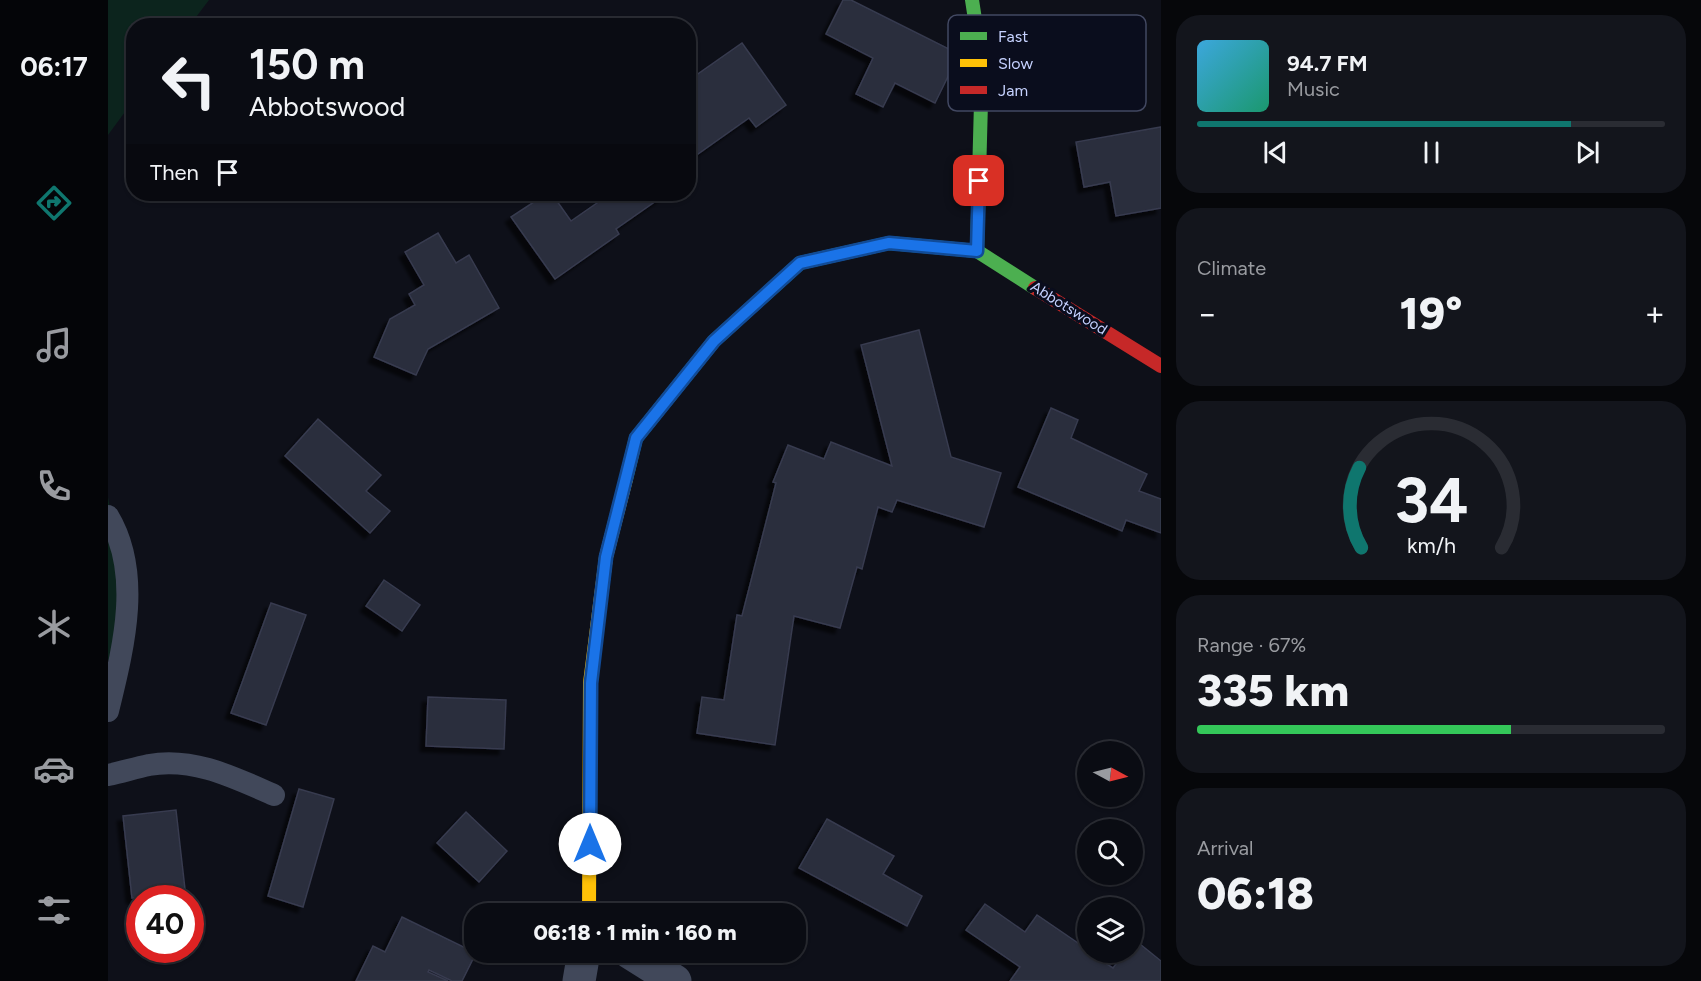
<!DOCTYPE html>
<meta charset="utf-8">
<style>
body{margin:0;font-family:Figtree,sans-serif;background:#13151c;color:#f1f3f6;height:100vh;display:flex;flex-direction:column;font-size:22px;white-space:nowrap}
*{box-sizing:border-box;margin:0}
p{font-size:20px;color:#999ba0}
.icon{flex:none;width:33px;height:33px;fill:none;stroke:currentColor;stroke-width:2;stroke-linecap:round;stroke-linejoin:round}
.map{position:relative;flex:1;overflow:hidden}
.drawer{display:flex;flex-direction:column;gap:15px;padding:15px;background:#06070a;width:540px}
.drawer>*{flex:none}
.guide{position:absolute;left:18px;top:18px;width:570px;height:183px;border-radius:24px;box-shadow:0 2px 4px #0004,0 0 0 2px #2a2c33;background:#0a0c13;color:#f1f3f6;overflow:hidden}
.needle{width:39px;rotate:97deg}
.buttons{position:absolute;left:969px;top:741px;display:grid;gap:12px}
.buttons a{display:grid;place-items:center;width:66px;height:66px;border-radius:50%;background:#0a0c13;box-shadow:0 2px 4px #0004,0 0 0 2px #2a2c33;font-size:30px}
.speed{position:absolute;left:18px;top:885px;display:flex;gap:12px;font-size:30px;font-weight:700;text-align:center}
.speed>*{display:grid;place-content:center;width:78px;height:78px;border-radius:50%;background:#0a0c13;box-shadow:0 2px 4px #0004,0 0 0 2px #2a2c33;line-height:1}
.speed .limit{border:9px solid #d22;background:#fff;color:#111}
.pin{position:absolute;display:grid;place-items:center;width:51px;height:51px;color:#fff;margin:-26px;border-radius:12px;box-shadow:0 3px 9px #0006}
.me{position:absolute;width:66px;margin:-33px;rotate:0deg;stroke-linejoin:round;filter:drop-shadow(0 0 4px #0008)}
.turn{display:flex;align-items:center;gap:21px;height:126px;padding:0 24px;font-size:27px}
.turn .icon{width:78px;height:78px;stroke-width:2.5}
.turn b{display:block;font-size:42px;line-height:51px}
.then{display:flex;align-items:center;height:57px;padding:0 24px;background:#0003;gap:12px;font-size:22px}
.big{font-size:45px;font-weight:800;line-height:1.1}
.drawer .card{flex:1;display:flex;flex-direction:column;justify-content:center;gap:9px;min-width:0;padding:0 21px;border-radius:24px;background:#13151c}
.drawer .dial{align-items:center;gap:0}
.dial svg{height:156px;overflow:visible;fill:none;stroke:#2a2c33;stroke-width:7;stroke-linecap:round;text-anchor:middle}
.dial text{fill:#f1f3f6;stroke:none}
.song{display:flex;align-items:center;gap:18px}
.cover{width:72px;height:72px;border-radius:9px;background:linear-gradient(135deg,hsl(200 70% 55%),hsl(160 70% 35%))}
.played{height:6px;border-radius:3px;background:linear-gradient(90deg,#0f766e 80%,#2a2c33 80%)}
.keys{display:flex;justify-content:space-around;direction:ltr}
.heat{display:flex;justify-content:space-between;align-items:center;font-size:33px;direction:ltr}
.charge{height:9px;border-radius:4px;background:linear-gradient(90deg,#34c759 67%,#2a2c33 0)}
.trip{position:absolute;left:356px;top:903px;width:342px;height:60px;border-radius:24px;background:#0a0c13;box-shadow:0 2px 4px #0004,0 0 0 2px #2a2c33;font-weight:800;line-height:60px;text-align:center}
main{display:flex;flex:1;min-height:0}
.dock{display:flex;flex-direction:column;width:108px;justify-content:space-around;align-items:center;background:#040508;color:#999ba0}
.dock .icon{width:42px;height:42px}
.dock .active{color:#0f766e}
.dock b{font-size:27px;color:#f1f3f6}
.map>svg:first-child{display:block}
.green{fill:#0c241d}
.building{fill:#2a2d3c;stroke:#373b4f;stroke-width:1.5;filter:url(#shadow)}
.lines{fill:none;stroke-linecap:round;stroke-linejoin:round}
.lane{stroke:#41485a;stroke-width:22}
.street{stroke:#41485a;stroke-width:33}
.fast{stroke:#4caf50;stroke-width:14}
.slow{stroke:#ffc107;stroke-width:14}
.jam{stroke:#c62828;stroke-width:14}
.route-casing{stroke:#114b97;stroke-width:15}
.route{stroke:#1a73e8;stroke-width:10}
.labels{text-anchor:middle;stroke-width:6;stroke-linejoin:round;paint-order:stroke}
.street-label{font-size:15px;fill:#c6d2ff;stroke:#0a0d1d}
.key{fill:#0a0d1d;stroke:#424861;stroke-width:1.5}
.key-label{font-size:16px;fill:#c6d2ff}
</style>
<main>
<nav class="dock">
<b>06:17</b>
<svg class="icon active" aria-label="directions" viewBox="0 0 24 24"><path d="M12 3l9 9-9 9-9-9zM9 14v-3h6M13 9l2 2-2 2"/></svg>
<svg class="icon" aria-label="music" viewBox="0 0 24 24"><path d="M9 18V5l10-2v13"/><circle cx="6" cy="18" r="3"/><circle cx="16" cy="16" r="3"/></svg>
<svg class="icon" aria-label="phone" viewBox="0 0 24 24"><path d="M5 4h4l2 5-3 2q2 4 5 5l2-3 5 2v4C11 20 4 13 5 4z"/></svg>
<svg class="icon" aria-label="climate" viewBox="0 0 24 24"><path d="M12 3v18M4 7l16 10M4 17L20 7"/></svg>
<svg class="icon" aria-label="car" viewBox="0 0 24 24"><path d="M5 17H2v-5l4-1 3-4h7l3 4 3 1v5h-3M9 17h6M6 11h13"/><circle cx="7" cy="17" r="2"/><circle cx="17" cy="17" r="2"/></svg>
<svg class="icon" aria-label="filters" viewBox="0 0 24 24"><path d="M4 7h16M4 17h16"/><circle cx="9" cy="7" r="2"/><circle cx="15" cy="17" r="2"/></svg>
</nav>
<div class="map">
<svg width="1053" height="981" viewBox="0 0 1053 981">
<defs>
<filter id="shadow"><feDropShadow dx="-5.5" dy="5.5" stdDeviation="1.5" flood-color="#0009"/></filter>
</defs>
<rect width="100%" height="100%" fill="#0e1019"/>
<!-- green -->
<g class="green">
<path d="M0 0H101L82 25 26 26 25 101 0 135Z"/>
<path d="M0 497C10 551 15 608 0 662Z"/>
</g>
<!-- building -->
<g class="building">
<path d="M735 0H743L851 54 827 103 787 83 775 107 748 94 765 58 718 34Z"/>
<path d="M634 43 678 105 648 127 641 118 580 161V81Z"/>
<path d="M1053 127V208L1008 216 1002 182 976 187 968 142Z"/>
<path d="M438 194H444L463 221 502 194H558L508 229 511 234 447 279 403 217Z"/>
<path d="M330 233 348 263 361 255 391 308 320 349 308 375 266 357 282 319 307 305 301 294 316 285 297 252Z"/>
<path d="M811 330 843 457 893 473 876 527 789 500 784 512 770 507 754 569 749 567 732 628 686 616 667 745 589 733 594 697 616 700 629 615 634 616 668 483 665 482 680 445 716 459 723 442 784 466 753 345Z"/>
<path d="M943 408 970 420 963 438 1039 474 1031 491 1053 499V533L1018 520 1014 531 910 487Z"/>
<path d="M210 419 273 475 258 491 282 511 262 533 177 456Z"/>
<path d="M276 580 312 605 294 631 258 606Z"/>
<path d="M163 603 198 615 158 725 123 713Z"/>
<path d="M320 697 398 700 396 749 318 746Z"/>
<path d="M191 789 226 799 195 907 160 896Z"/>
<path d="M68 810 78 898H24L15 816Z"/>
<path d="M358 812 399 851 371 882 329 843Z"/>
<path d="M719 819 786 856 775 874 814 896 799 926 691 868Z"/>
<path d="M877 904 917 932 929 915 980 950V952L1005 968 1017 952H1024L1027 940 1053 961V981H902L912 967 858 930Z"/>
<path d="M294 917 368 953 354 981H344L321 970 320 972 340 981H248L265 946 277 952Z"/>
</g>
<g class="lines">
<!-- lane -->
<g class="lane">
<path d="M0 516C35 574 15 649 0 711"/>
<path d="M0 775C14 772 27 768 41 765 86 757 127 778 166 795"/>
</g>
<!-- street -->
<g class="street">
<path d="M521 952 567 981"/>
<path d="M471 981 476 952"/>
</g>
<!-- fast -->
<g class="fast">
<path d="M864 0 874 65 869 251"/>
<path d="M518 479 528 438 606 341 692 263 781 243 869 251 927 288"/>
</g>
<!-- slow -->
<path class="slow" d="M481 914 482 683 498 557 518 479"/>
<!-- jam -->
<path class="jam" d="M927 288 1053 366"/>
</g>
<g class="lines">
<!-- route casing -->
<g class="route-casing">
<path id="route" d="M482 844 483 683 498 557 528 438 606 341 692 263 781 243 869 251 871 181"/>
</g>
<!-- route -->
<use href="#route" class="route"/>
</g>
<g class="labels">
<!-- street labels -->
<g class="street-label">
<text transform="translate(961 308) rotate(32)" y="5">Abbotswood</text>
</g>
</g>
<!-- legend -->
<rect x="840" y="15" width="198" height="96" rx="9" class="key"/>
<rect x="852" y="32" width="27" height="8" fill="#4caf50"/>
<rect x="852" y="59" width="27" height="8" fill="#ffc107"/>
<rect x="852" y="86" width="27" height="8" fill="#c62828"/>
<g class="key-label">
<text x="890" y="42">Fast</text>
<text x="890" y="69">Slow</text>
<text x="890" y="96">Jam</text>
</g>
</svg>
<div class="buttons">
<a><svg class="needle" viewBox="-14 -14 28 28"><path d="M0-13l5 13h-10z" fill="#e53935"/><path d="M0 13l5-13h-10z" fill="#999ba0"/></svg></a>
<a><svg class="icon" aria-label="search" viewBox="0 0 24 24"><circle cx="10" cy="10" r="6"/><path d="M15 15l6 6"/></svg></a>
<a><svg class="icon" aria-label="layers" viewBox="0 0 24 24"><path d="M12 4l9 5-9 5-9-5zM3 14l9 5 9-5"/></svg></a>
</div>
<div class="speed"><div class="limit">40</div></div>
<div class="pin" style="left:871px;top:181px;background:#d93025"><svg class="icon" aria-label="arrive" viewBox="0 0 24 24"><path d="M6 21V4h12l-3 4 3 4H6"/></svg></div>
<svg class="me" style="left:482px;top:844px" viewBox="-20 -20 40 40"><circle r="19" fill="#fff"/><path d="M0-13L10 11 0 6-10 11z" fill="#1a73e8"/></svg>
<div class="trip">06:18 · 1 min · 160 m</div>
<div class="guide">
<div class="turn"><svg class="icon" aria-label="left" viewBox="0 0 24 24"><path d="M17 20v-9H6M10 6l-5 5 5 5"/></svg><div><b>150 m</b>Abbotswood</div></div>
<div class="then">Then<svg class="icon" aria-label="arrive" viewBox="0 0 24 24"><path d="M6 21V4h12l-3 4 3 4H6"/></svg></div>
</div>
</div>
<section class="drawer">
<div class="card">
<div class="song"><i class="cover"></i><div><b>94.7 FM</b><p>Music</p></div></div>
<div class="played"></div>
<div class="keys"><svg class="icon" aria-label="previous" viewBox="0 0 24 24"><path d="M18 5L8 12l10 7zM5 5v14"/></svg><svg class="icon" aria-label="pause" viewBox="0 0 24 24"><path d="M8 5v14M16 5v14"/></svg><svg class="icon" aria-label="next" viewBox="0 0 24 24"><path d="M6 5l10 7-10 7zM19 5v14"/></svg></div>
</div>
<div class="card"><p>Climate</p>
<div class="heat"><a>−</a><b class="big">19°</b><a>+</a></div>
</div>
<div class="card dial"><svg viewBox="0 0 100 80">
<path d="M14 69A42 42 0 1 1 86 69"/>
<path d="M14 69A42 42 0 0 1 13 28" stroke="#0f766e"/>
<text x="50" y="56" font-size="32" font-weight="700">34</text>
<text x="50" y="72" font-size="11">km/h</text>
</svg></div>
<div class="card"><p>Range · 67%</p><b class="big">335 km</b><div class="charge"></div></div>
<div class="card"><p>Arrival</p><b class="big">06:18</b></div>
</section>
</main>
